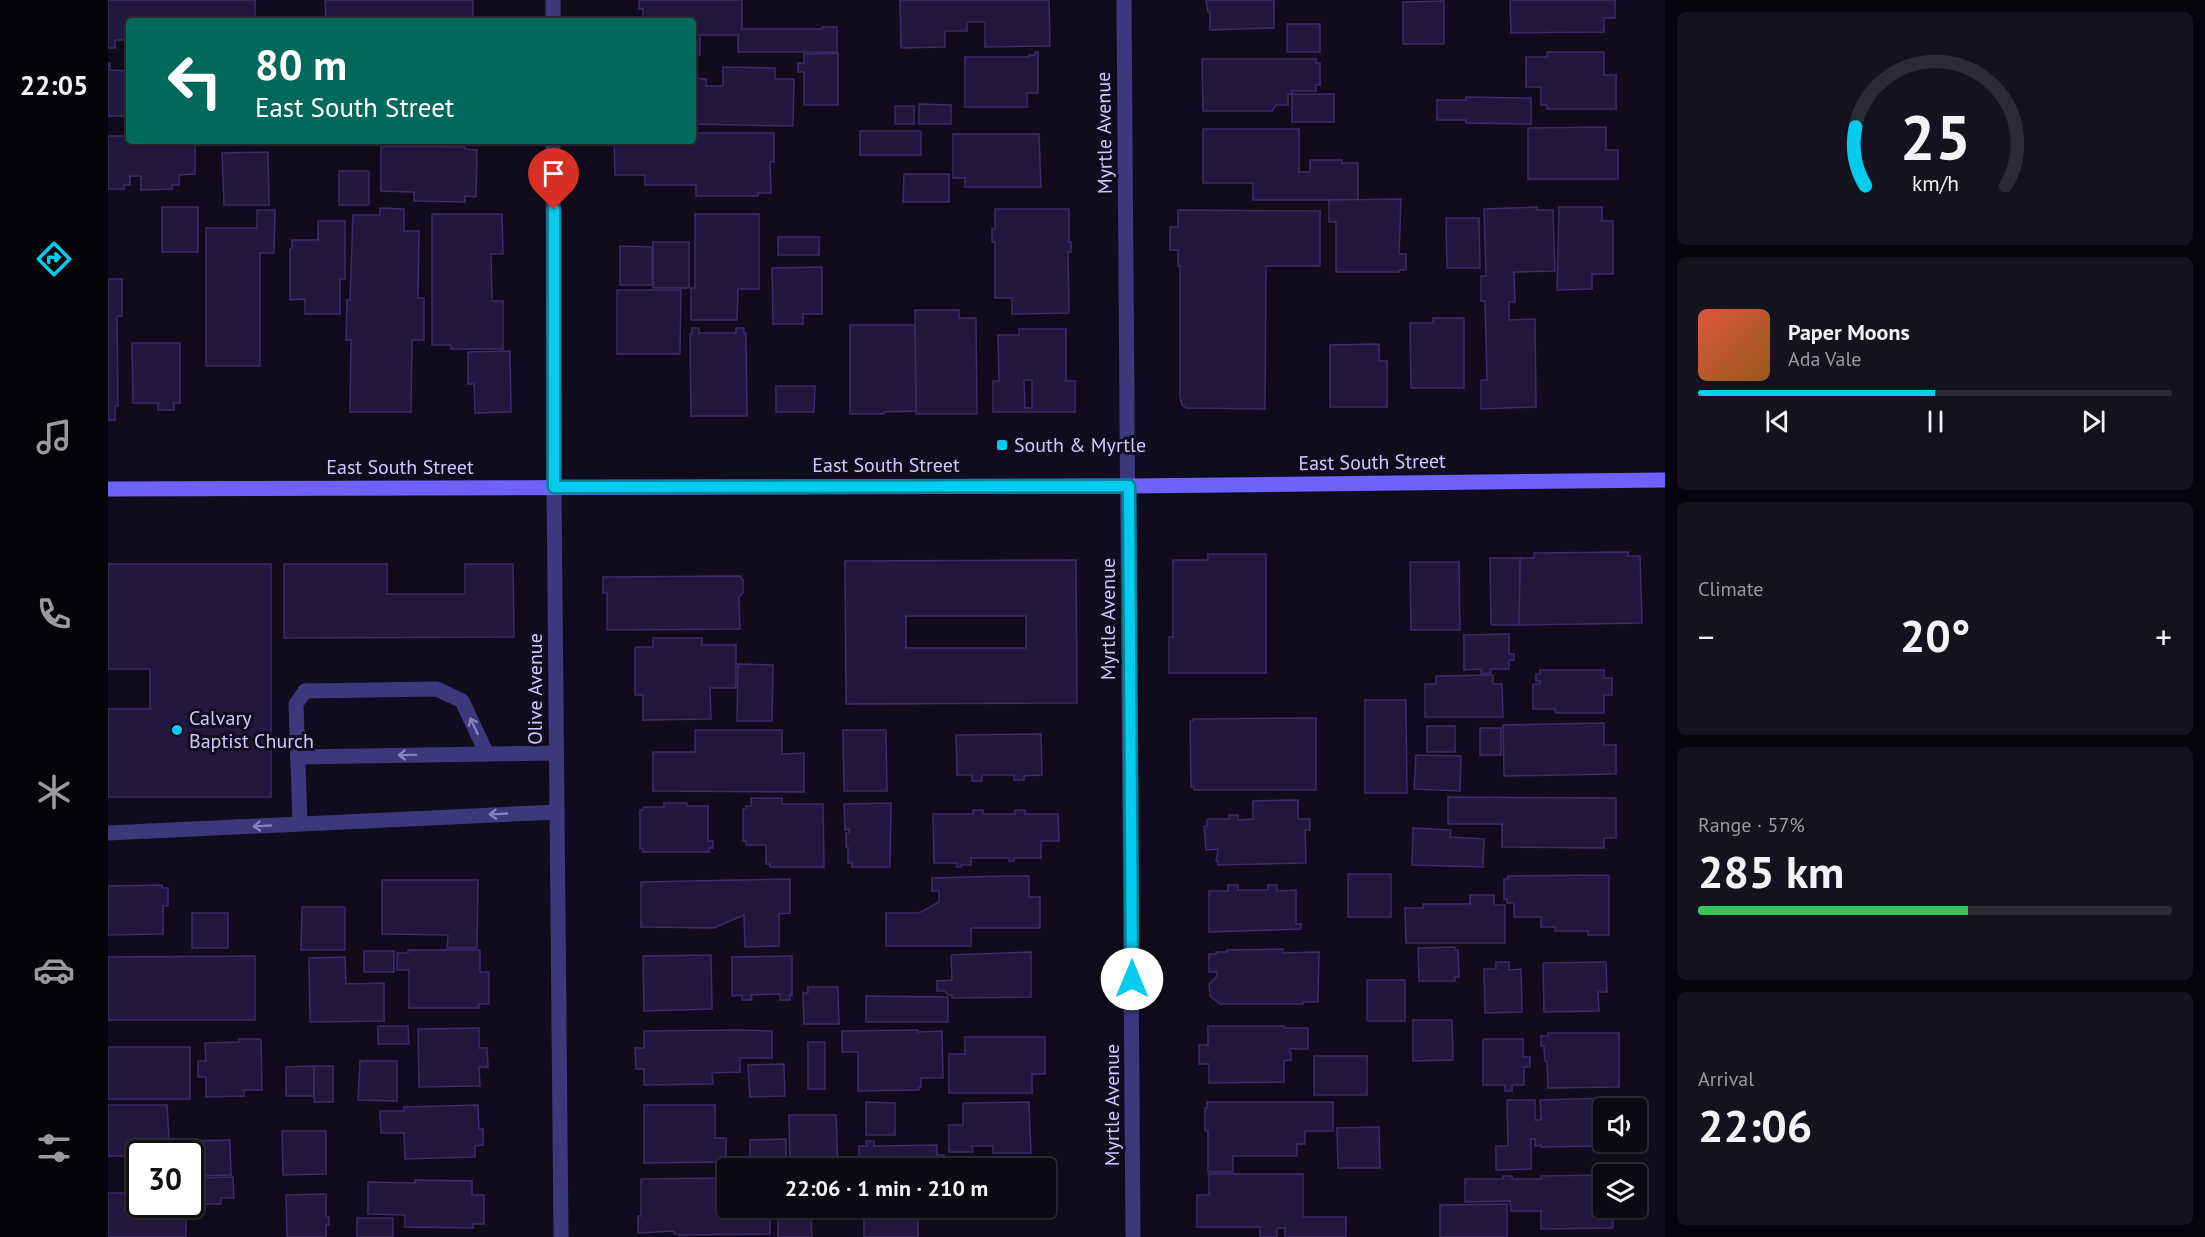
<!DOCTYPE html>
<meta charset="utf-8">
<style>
body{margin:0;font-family:"PT Sans",sans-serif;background:#15121f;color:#f1f3f6;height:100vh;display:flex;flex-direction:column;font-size:22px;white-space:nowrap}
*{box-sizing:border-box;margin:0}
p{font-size:20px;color:#9a9aa1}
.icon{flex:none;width:33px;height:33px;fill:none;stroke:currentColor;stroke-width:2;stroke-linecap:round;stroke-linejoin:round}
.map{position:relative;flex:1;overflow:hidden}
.side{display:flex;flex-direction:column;gap:12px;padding:12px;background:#07050c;width:540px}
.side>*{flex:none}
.banner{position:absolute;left:18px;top:18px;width:570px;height:126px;border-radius:6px;box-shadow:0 2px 4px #0004,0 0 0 2px #2c2a35;background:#00695c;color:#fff;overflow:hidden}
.fabs{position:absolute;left:1485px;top:1098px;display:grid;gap:12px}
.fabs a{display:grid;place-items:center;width:54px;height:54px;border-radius:6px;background:#0c0916;box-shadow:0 2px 4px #0004,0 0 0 2px #2c2a35;font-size:30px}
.speed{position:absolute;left:18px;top:1140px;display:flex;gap:12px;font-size:30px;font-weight:700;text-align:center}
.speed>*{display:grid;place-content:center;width:78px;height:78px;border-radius:50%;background:#0c0916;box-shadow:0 2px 4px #0004,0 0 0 2px #2c2a35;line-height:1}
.speed .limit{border:3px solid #111;border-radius:9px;background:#fff;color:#111}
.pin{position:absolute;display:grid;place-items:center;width:51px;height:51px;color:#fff;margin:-62px -26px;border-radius:50% 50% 50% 0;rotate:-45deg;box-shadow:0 0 6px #0007}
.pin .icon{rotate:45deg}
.me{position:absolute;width:66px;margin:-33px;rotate:0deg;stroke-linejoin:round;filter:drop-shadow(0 0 4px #0008)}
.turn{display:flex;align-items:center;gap:21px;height:126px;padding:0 30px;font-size:27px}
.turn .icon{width:78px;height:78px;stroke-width:2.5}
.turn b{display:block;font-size:42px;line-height:51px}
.big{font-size:45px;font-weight:700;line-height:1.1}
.side .card{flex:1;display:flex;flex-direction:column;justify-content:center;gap:9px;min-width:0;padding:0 21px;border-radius:9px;background:#15121f}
.side .dial{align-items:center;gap:0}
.dial svg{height:156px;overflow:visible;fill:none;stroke:#2c2a35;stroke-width:7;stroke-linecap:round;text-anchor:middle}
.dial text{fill:#f1f3f6;stroke:none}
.song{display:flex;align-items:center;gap:18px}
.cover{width:72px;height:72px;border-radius:9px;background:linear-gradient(135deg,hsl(10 70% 55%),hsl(30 70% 35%))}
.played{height:6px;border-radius:3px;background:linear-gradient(90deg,#04ccee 50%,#2c2a35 50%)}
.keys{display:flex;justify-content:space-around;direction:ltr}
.heat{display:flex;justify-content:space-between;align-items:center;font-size:33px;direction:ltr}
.charge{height:9px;border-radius:4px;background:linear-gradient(90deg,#34c759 57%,#2c2a35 0)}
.trip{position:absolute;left:609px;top:1158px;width:339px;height:60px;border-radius:6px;background:#0c0916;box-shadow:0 2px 4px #0004,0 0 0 2px #2c2a35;font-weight:700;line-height:60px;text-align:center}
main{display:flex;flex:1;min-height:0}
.tabs{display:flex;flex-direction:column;width:108px;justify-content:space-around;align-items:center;background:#050409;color:#9a9aa1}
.tabs .icon{width:42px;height:42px}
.tabs .on{color:#04ccee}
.tabs b{font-size:27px;color:#f1f3f6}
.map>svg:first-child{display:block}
.building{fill:#22183d;stroke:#3a2b69;stroke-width:1.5;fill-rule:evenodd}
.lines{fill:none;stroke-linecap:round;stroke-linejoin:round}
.service{stroke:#3d387b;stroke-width:15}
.minor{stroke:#3d387b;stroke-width:15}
.secondary{stroke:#6d62fc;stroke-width:15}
.oneway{stroke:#8780bc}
.route-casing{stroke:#03859b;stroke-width:15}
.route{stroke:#04ccee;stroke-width:10}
.poi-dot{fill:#04ccee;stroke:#100c1d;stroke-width:2}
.labels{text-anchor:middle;stroke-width:6;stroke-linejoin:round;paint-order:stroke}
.street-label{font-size:20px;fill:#d1c9fe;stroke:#100c1d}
.poi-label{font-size:20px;fill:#d1c9fe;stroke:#100c1d;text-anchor:start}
</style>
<main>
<nav class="tabs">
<b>22:05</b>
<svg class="icon on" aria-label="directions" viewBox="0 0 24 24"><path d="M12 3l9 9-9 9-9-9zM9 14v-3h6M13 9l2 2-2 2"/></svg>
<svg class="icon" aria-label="music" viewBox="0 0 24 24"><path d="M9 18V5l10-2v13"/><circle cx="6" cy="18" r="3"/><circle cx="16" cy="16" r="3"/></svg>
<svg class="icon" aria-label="phone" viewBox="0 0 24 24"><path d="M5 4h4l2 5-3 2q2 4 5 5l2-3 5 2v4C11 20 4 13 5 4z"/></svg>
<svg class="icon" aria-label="climate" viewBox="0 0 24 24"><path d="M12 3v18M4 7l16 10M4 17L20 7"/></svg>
<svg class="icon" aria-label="car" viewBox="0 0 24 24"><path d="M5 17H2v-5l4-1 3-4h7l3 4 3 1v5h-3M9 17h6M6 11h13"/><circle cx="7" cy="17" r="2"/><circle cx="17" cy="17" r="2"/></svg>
<svg class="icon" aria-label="filters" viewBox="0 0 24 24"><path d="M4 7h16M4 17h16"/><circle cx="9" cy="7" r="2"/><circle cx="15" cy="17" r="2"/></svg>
</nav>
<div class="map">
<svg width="1557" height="1237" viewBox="0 0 1557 1237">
<rect width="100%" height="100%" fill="#100c1d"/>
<!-- building -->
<g class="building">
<path d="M0 0H147V21H21V40H7V48H0Z"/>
<path d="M217 0H365V21H218Z"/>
<path d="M531 0H634V29H714V27H729V52H630V35H592V55H585V21H535V9H531Z"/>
<path d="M792 0H941L942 46 877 47V22H859V31H837V47L793 48Z"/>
<path d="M1098 0H1166V28L1102 30V12H1100Z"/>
<path d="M1402 0H1507V18H1496V32L1403 33Z"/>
<path d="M1336 1V44H1295V2Z"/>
<rect x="1179" y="24" width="33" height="28"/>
<path d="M927 52H930V93H919V107H857V57H921V55H927Z"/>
<path d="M1439 52H1496V75H1508V109H1439V105H1433V87H1418V57H1439Z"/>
<path d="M730 53V105H696V72H690V63H696V54Z"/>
<path d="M1094 59H1208V63H1212V85H1208V91H1184V94H1180V105H1168L1164 111H1095Z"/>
<path d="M0 63H2V70L21 71V116H0Z"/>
<path d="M615 67 667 68V79H686L685 126 585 124V78L598 79V86H615Z"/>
<rect x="1184" y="94" width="42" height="28"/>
<path d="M1358 97 1423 98V124L1358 123V120H1329V100H1358Z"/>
<path d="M811 104 843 105V124H811Z"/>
<rect x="787" y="106" width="19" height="18"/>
<path d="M1498 127V150H1510V179H1420V128Z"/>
<path d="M1095 129H1191V172H1202V160H1234V163H1250V200H1145V183H1095Z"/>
<rect x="752" y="131" width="61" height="24"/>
<path d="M585 133H666V162H662L663 193H650V196H588V185H537V175H507L506 141H585Z"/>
<path d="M845 134H931L933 187H857V178H845Z"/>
<path d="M0 136H21V141H87V174L71 175V185H64V189L33 190V176H22V185H16V189H0Z"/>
<path d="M273 146 357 147V149L369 150 368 197 357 196V202L306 201V192L273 191Z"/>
<path d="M160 152 161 205H116L114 153Z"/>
<rect x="231" y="171" width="30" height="34"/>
<path d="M796 174H841V202H795Z"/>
<path d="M1293 199 1291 254H1298V270H1291V272H1228V222H1221V200Z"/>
<rect x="54" y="207" width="36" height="45"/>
<path d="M1429 207V210H1445L1447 271 1406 272 1407 302H1401V320L1427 319 1428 407 1373 409V380H1379L1377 301H1373V276H1378L1376 209Z"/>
<path d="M1451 207H1494V221H1505V274H1484V289L1449 290Z"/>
<path d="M272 208 296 209V231H311L310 298H316V340H304L303 412H242L243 340H238L239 300H242L245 215H272Z"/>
<path d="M887 209H961V242H963V252H960L961 313 904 314V298H887V242H884V229H887Z"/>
<path d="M149 210H167L166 253H152V366H98V228H149Z"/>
<path d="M1070 210 1212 211V266H1158L1157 409 1078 408 1074 405 1072 396V266H1070V250H1062V227H1070Z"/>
<path d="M324 214H394L395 254H383L384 301H395V349H343V345H324Z"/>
<path d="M587 214H651V289H630L629 320H583V288H587Z"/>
<path d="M1338 218H1371L1372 268H1339Z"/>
<path d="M210 221H237V279H232V314H197V299L182 300V249H184V240H210Z"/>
<rect x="670" y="237" width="41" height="18"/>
<rect x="545" y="242" width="36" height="46"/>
<path d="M512 246 544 247V285H512Z"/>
<path d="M714 267V314H695V324H665L664 268Z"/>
<path d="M0 279H14V316H9L10 406H7V420H0Z"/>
<path d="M509 290H573L572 354H509Z"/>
<path d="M807 310H851V318H868L869 414H808Z"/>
<path d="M1325 318H1356V388H1303L1302 323H1325Z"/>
<path d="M742 325H807L808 411 776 412V414H742Z"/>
<path d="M584 328H591V333H628V328H636V333H638L639 416H583L582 334H584Z"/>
<path d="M911 329H958V381H967V412H885V381H891L890 335H911ZM916 380H924V408H917Z"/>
<path d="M24 343H72V403H66V410H50V403H25Z"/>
<path d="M1271 344V361H1279V407H1222V345Z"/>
<path d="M402 351 403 412 367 413 366 384H360V352Z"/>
<path d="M668 386H707L706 412H668Z"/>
<path d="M1520 552V556H1532L1534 623 1411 625 1412 558H1426V553Z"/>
<path d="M1100 554H1158V673H1061V637H1065V560H1100Z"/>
<path d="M1382 558H1412L1411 625H1383Z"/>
<path d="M968 560 969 703 738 704 737 561ZM798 616H918V648H798Z"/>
<path d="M1302 562H1351L1352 630H1303Z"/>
<path d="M0 564H163V797H0V709H42V669H0Z"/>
<path d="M176 564H279V594H357V564H405L406 637 176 638Z"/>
<path d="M632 576 635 580V593L631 597 632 629 499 630V593H495V577Z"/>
<path d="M1401 634V654H1406V660H1401V669H1383V673L1373 674V669L1356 670V635Z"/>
<path d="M545 638H594V645H628V688H602L603 719 535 720V695H527V647H545Z"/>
<path d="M630 664 665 665 664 721H629Z"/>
<path d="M1432 670H1496V678H1504V695H1496V713H1447V709H1425V684H1432V681H1428V674H1432Z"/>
<path d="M1385 675V684H1394L1395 717H1317V684H1328V676Z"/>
<path d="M1257 700H1298L1299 793H1257Z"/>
<path d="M1208 718V790H1086V787H1083L1082 721H1085V719Z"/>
<path d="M1496 723V745H1508V774L1396 776 1395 725Z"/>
<rect x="1319" y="726" width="28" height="26"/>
<rect x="1372" y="728" width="21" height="27"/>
<path d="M587 730H674V754L696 753V792L545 791V752H587Z"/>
<path d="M735 730H778L779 791H736Z"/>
<path d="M933 734 934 775 916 776V780H906V775H874V781H864V775H849L848 735Z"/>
<path d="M1308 755 1353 756 1352 791 1306 789Z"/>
<path d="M1340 797 1508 798V838H1496V848L1394 847V824H1340Z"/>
<path d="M643 798H674V804H715L716 867H662V864H658V845H638V841H635V809H638V806H643Z"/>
<path d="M1190 800V819H1202V830H1197L1198 863 1110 865V861H1108L1110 849 1098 850 1096 826H1099V819H1121V815H1130V820L1145 819V801Z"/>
<path d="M556 803H579V806H600V841H605V848H601V852H535V849H532V810H535V807H556Z"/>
<path d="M783 803 782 867H744V863H740V847H738V833H741V829L737 830 736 804Z"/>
<path d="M865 810H875V814H907V810H917V814H950L951 841H933V858H906V861H901V858H863V865H853V867H849V863H826L825 814H865Z"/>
<path d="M1305 828 1343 830 1342 837 1376 839 1375 867 1304 865Z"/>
<rect x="1240" y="874" width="43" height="43"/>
<path d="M1501 875V935H1480V931H1447V927H1433V917H1406V903H1399V899H1396V879H1400V876Z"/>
<path d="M897 876H921V897H932V928H863V946H778V913H811L831 902V891H824V878Z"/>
<path d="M682 879V913L671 914V946L637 947 636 915 606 928 533 927V882Z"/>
<path d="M274 880H370L369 948H339L340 935 274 934Z"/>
<path d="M54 885V888H60V906H55V934L0 935V886Z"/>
<path d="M1120 885H1130V890H1160V885H1169V891L1188 890V924H1193V929L1101 932V891H1120Z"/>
<path d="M1362 895H1386V905H1397V943H1298L1297 908H1315V904H1362Z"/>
<path d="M194 907H237V950H193Z"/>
<rect x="84" y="913" width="36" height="35"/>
<path d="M1347 947V950H1350L1351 977H1347V981H1311L1310 948Z"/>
<path d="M1175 949V953L1211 952 1210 1002H1195V1004H1112L1102 996 1101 984 1109 976V972H1101V954H1109L1108 952H1119V950Z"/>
<path d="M300 950H372V972H381V1004H371V1008H301V970H289V953H300Z"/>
<rect x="256" y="951" width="30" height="21"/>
<path d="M923 952V997L844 998V995H841L836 991H829V981L844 980 843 955Z"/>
<path d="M603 955 604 1009 536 1011 535 956Z"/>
<path d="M147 956V1020H0V957Z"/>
<path d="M684 956V995H682V1000H672V994L643 995 644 1000H634V995L624 996V957Z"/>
<path d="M237 957 238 984 276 983V1021L202 1022 201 958Z"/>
<path d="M1388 962H1401V970L1413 969 1414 1012 1377 1013 1376 969H1388Z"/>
<path d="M1498 962 1499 992H1490L1491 1011 1436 1012 1435 963Z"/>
<rect x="1259" y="980" width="38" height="41"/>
<path d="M700 987H730L731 1024H696L695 993H700Z"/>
<path d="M758 996 840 997V1022H758Z"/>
<path d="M1305 1020H1344L1345 1060 1305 1061Z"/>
<path d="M270 1026H300L301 1044H270Z"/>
<path d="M1100 1026H1176V1028H1200V1049H1181V1052H1183V1060L1176 1061V1082L1101 1083V1064H1091V1045H1100Z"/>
<path d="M371 1028V1048H379L380 1067H371L372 1086 311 1087 310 1029Z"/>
<path d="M632 1030 664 1031V1058H632V1072L604 1073 605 1084 536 1085V1069H528L527 1048H536V1031Z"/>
<path d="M810 1030V1032L834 1031 835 1078H813V1087H811V1090L750 1091V1052H734V1031Z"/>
<path d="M1440 1033H1511V1087L1440 1088 1439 1061H1437L1436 1046H1433V1036H1440Z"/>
<path d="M857 1037H937V1074H924V1093H841V1054H857Z"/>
<path d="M131 1039H153L154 1090H136V1096L98 1097V1077H90V1061H98L97 1043 131 1042Z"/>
<path d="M1375 1039H1415V1057H1422V1067H1416V1085H1404V1091H1397V1085H1375Z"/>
<rect x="700" y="1042" width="17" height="47"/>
<rect x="0" y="1047" width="82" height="52"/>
<rect x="1206" y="1056" width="53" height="39"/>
<path d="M252 1061H289V1101L250 1100Z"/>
<path d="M676 1064 677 1096 642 1097 640 1065Z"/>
<path d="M206 1066V1096H178V1067Z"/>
<rect x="206" y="1066" width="19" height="36"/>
<path d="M1500 1098V1108H1496V1142H1501V1146L1433 1147V1145L1427 1146V1139H1423V1169L1388 1170V1146H1400L1399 1100H1427V1120H1433L1432 1100Z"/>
<path d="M758 1102 787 1103V1135H758Z"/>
<path d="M921 1102 923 1153H885V1146H864L865 1152H841V1125H855V1103Z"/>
<path d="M1099 1102H1225V1131H1197V1144H1189V1156H1125V1172H1100V1131H1097V1108H1099Z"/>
<path d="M0 1105H59L62 1154H32V1160L31 1156H0Z"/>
<path d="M370 1105 371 1129H375V1145L367 1146V1157L297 1159 296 1133H273L272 1111H296V1107Z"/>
<path d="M536 1105H607V1138H618V1162L536 1163Z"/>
<path d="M681 1115H728L730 1168H682Z"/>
<path d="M1271 1127 1272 1168H1230L1229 1128Z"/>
<path d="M174 1131H218V1174L175 1175Z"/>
<path d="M678 1139V1168H642V1140Z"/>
<path d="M122 1140 123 1175 87 1176V1141Z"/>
<path d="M758 1141H766V1146L829 1145V1155H836V1168H751V1146H759Z"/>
<path d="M1101 1174H1195V1217H1238V1237H1177V1228H1169V1237H1152V1227H1089V1195H1101Z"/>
<path d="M1496 1175V1208H1505V1228L1433 1229V1211H1403L1402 1201 1357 1202V1179H1395V1176H1404V1179H1433V1176Z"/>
<path d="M125 1177 126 1198H113V1204H82V1178Z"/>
<path d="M620 1178V1208H662V1234L571 1235 566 1233V1231L530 1233V1216H533V1179Z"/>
<path d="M307 1180 364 1181V1195H376V1224H365V1228L297 1227V1215L260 1214V1182L307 1183Z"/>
<path d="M0 1193H32V1204H63V1209H78V1237H0Z"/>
<path d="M218 1194V1217H221V1225H218V1237H179L178 1195Z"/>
<path d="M1399 1204V1237H1332V1205Z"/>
<rect x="756" y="1208" width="54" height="29"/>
<path d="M854 1208H935V1215H925V1217H865V1209H854Z"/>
<path d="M703 1214 704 1237H670V1215Z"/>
<rect x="249" y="1218" width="36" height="19"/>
</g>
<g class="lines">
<!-- service -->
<g class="service">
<path d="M190 757 379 754"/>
<path d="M192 824 188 704 197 691 329 689 354 701 379 754 448 753"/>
<path d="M0 833 449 812"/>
</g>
<!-- minor -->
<g class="minor">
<path d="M445 0V21"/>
<path d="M1016 0 1025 1237"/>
<path d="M445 141 446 487 453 1237"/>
</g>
<!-- secondary -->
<path class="secondary" d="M0 489 1021 486 1557 480"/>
</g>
<!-- one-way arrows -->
<defs><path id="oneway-shaft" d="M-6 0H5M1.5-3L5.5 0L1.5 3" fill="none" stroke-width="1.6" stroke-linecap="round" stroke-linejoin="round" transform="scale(1.5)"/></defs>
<g class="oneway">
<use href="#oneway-shaft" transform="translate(366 726) rotate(-115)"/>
<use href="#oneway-shaft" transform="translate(299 755) rotate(179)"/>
<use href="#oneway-shaft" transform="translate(390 814) rotate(177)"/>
<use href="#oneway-shaft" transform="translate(154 826) rotate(177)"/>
</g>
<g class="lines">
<!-- route casing -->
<g class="route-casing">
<path id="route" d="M446 210V487L1021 486 1024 979"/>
</g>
<!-- route -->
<use href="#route" class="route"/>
</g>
<!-- markers -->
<g class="poi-dot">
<rect x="888" y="439" width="12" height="12" rx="3"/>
<circle cx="69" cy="730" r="6"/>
</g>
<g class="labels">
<!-- street labels -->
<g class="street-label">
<text transform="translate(996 133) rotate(-91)" y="7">Myrtle Avenue</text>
<text transform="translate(1264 462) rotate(-1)" y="7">East South Street</text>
<text x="778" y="472">East South Street</text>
<text x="292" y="474">East South Street</text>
<text transform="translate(1000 619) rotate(-90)" y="7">Myrtle Avenue</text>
<text transform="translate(427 689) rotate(-90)" y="7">Olive Avenue</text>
<text transform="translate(1004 1105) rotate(-90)" y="7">Myrtle Avenue</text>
</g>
<!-- poi labels -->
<g class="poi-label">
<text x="906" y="452">South &amp; Myrtle</text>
<text x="81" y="725">Calvary<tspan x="81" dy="23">Baptist Church</tspan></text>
</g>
</g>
</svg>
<div class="fabs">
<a><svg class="icon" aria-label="sound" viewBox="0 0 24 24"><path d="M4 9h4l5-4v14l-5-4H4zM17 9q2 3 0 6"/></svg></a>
<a><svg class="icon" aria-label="layers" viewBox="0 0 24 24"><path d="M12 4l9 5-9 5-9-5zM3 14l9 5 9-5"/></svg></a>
</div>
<div class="speed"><div class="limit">30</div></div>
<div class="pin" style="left:446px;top:210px;background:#d93025"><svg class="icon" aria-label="arrive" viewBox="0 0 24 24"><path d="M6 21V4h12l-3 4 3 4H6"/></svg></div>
<svg class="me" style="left:1024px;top:979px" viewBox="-20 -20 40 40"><circle r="19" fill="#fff"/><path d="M0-13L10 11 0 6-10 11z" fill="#04ccee"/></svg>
<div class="trip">22:06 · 1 min · 210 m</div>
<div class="banner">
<div class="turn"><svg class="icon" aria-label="left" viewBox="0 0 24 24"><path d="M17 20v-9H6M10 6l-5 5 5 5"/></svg><div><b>80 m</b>East South Street</div></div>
</div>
</div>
<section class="side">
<div class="card dial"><svg viewBox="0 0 100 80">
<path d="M14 69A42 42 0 1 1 86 69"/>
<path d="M14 69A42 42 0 0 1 9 39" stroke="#04ccee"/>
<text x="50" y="56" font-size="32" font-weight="700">25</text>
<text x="50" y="72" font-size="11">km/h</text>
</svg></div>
<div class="card">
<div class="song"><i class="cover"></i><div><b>Paper Moons</b><p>Ada Vale</p></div></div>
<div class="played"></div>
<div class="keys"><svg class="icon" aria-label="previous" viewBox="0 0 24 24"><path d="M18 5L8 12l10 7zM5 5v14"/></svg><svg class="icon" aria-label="pause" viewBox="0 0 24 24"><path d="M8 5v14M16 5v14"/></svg><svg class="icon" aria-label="next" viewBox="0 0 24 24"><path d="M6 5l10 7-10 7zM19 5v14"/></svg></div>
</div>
<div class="card"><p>Climate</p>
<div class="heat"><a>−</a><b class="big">20°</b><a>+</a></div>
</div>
<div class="card"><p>Range · 57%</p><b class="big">285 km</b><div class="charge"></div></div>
<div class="card"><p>Arrival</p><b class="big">22:06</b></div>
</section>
</main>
